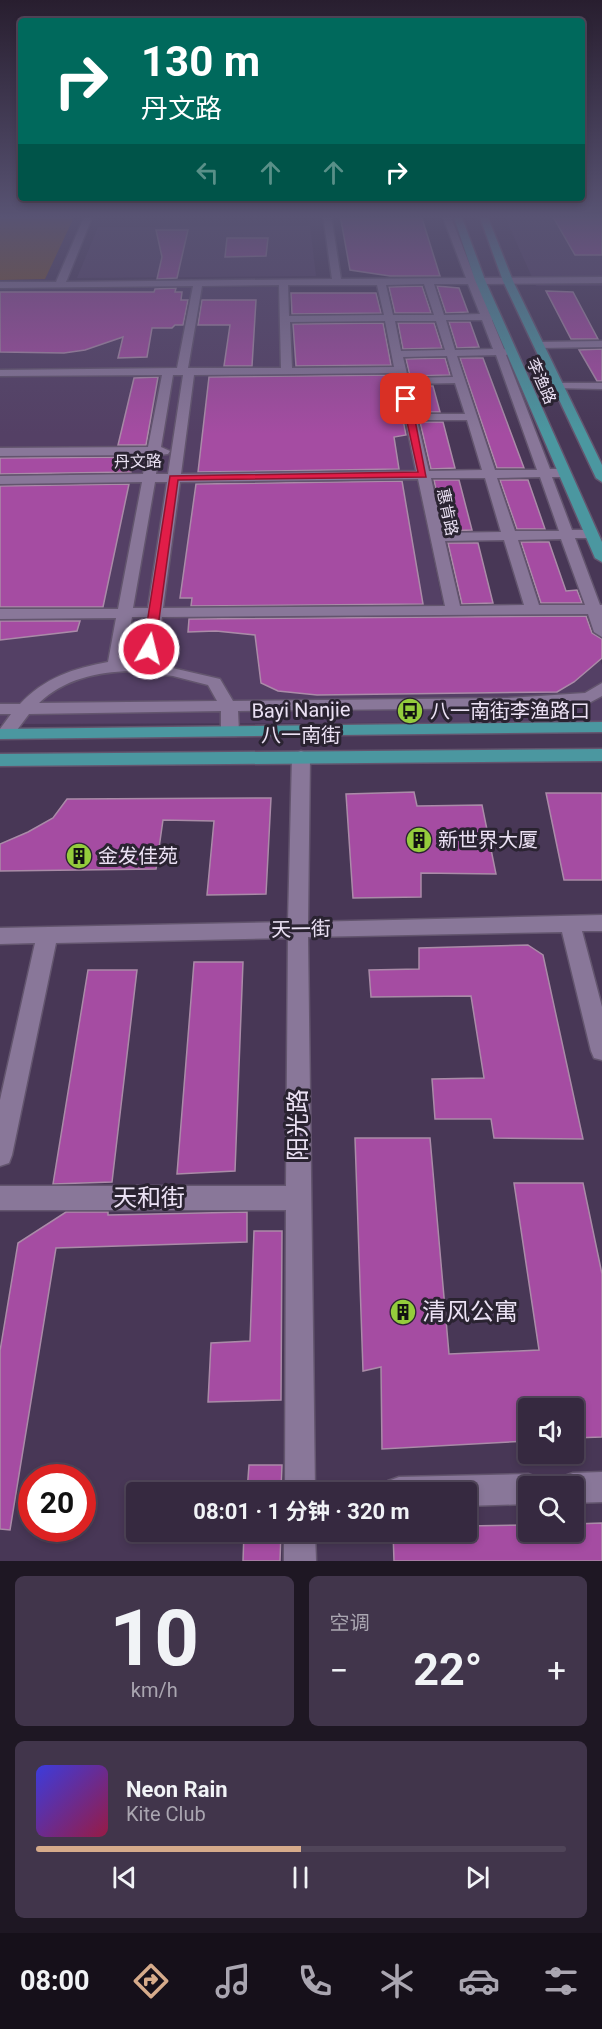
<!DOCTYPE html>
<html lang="zh">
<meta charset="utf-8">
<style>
body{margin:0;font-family:Roboto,"Noto Sans SC",sans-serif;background:#41354b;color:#f1f3f6;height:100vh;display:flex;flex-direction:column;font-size:22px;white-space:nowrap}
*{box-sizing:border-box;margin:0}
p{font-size:20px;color:#aaa6b1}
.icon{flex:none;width:33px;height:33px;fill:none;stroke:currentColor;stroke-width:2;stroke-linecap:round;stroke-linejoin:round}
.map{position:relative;height:1561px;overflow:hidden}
.details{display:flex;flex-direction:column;gap:15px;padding:15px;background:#1e1723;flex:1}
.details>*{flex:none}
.hud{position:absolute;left:18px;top:18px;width:567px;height:183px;border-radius:6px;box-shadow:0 3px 9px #0003,0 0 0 2px #504559;background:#00695c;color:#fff;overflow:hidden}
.controls{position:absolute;left:518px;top:1398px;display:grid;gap:12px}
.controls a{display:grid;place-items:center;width:66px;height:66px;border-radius:6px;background:#362940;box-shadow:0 3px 9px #0003,0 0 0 2px #504559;font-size:30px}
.speed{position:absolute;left:18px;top:1464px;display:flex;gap:12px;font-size:30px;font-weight:700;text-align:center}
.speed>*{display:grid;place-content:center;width:78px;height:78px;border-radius:50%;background:#362940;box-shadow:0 3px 9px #0003,0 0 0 2px #504559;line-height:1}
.speed .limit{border:9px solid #d22;background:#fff;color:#111}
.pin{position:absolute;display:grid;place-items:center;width:51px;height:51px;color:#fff;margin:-26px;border-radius:12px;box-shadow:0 3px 9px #0006}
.me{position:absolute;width:66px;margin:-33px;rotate:8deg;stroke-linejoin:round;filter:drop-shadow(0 0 4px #0008)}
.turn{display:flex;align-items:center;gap:21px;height:126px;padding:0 24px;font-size:27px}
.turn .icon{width:78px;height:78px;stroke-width:2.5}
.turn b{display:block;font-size:42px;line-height:51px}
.lanes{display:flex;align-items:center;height:57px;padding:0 24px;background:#0003;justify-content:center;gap:30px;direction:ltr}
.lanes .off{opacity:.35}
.big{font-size:45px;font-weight:700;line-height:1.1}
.details .card{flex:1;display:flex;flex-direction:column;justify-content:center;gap:9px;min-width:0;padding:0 21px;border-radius:9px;background:#41354b}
.details .dial{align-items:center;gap:0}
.dial b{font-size:78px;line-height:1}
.song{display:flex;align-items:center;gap:18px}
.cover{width:72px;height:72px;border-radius:9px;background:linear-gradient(135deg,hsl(240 70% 55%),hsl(340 70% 35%))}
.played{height:6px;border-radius:3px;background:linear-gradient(90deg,#d6ab8b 50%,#504559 50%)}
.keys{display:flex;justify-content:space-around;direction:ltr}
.heat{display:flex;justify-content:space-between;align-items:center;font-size:33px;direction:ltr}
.details .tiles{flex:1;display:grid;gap:15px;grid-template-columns:1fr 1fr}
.card:last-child{grid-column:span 2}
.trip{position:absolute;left:126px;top:1482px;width:351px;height:60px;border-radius:6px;background:#362940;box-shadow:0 3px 9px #0003,0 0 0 2px #504559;font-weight:700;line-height:60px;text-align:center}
.menu{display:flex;height:96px;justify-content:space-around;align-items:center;background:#16101a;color:#aaa6b1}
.menu .icon{width:42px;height:42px}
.menu .selected{color:#d6ab8b}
.menu b{font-size:27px;color:#f1f3f6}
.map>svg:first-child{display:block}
.built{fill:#544065}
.green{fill:#7c521c}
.building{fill:#a54ca2;stroke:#aa8ba8;stroke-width:1.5}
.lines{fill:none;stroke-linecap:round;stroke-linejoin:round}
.minor-casing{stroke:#63556e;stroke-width:3}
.major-casing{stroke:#63556e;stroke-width:3}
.minor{fill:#897799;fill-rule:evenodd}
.major{fill:#4b97a0;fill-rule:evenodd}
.route{fill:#e11d48;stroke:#92132f;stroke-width:1.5}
.labels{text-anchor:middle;stroke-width:6;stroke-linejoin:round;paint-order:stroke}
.far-street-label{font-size:16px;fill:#ebe1f4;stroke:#2a2331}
.street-label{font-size:20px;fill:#ebe1f4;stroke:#2a2331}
.poi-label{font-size:20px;fill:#ebe1f4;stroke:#2a2331;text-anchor:start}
.near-street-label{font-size:24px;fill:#ebe1f4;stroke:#2a2331}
.near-poi-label{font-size:24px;fill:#ebe1f4;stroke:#2a2331;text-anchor:start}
</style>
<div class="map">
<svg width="602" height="1561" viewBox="0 0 602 1561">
<rect width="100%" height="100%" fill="#483756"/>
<!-- built -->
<g class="built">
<path d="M504 215H602V286H536Z"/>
<path d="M310 226 316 276 77 278 98 227Z"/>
<path d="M277 287 280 320H384L443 605 581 603 602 665V722L0 724V288Z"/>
</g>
<!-- green -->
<path class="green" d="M0 215H75L45 279 0 280Z"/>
<!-- building -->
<g class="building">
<path d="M340 215H421L440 276H390L350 270Z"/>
<path d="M552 215H602V255H575Z"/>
<path d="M156 230H188L177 278 157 279 162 257Z"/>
<path d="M227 238H268L266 256 225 257Z"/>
<path d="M422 286 431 313H395L389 287Z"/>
<path d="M437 286 459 288 468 312 446 313Z"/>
<path d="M176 288 175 292H182L181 300H188L183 325H175L172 328H152L147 357 118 358 123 337 85 350 64 353 0 352V292H154L155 289Z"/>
<path d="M546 291 573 292 598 339H571Z"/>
<path d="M291 293H376L381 313 292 314Z"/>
<path d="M202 300H256L252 366H224L230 325H198Z"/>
<path d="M449 322H470L479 347 457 348Z"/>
<path d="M383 323 391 365 296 366 293 324Z"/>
<path d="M398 323H434L442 348 403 349Z"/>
<path d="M602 349V381H597L579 350Z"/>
<path d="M445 358 450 375 410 376 406 359Z"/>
<path d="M460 358H483L524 468H497Z"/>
<path d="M394 375 406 435 394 437 399 469 198 472 209 377Z"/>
<path d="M158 377 146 445H118L134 378Z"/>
<path d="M412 386H433L440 412H418Z"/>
<path d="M420 422H443L455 468 431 469Z"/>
<path d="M135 457 131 472 0 474V458Z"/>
<path d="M434 480H459L472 530 445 531Z"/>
<path d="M500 480H528L545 529H517Z"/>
<path d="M402 481 423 604 191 606 192 598H180L196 484Z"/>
<path d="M129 484 103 607H0V486Z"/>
<path d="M521 542H549L566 591 577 590 582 603H541Z"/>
<path d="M448 543H478L493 603 462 604Z"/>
<path d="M586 616 592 633 602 639V658L574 682 557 692 317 695 278 691 261 683 255 635 216 631 188 632 189 619Z"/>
<path d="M0 621H80L77 631 0 640Z"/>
<path d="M414 792 417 806 482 805 496 874 421 873V897L353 898 346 794Z"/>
<path d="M546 793H602V880H564Z"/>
<path d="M271 798 266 894 207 895 214 821 163 820 156 869 0 871V844L28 832 53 818 67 799Z"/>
<path d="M528 945 543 955 583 1139 494 1138 491 1119H435L432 1079 484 1078 471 996 371 997 369 970 419 969V948Z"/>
<path d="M194 962H243L235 1171 177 1174Z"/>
<path d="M88 970H137L112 1182 53 1184Z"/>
<path d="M355 1138H430L449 1354 539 1350 514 1183H583L602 1274V1437L573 1438V1408H528V1441L382 1449 381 1367 363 1371Z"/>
<path d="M66 1212H108V1215L247 1212V1242L56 1248 10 1530 0 1529V1351L18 1243Z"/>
<path d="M254 1231H282L281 1400 208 1402 211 1343 250 1341Z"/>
<path d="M249 1465H282L281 1492H247Z"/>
<path d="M602 1523V1561H394L393 1532H466V1526L528 1525V1532H573V1524Z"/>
<path d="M244 1532H281L280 1561H243Z"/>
</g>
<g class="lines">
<!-- minor casing -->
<g class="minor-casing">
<g id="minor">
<path d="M85 215H93L66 282 332 279 323 215H331L341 279 466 278 442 215H450L475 278 602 277V283L478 284 490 314 501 317 492 320 504 349 514 352 506 355 550 469H564L570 473 564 477H552L572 530H591L598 534 591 538H575L600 605H602V637L594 632 588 614 162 617 155 664 220 679 233 701 508 698 585 693 602 683V696L589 703 508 708 238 711 239 732 236 736H224L221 732V711L29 714 11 738H0V729L11 714H0V704H20C44 678 74 668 108 662L116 618 0 619V609H118L142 482 0 484V476L143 474 147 455 0 456V448L148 447 162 375 0 376V370L177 368 193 286 0 288V282H56ZM424 284 434 315H393L386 285ZM434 284H468L480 314 444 315ZM279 285 281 368H188L202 286ZM288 285H377L384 315 289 316ZM446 320H482L493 349 455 350ZM385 321 394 367 292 368 290 322ZM395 321H436L445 350 401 351ZM496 355 537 470H495L457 356ZM447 356 453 377 408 378 403 357ZM396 373 416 471 181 474 194 375ZM173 375H183L168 474H156L159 455 168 454 170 451 161 447ZM455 383 465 414H416L409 384ZM417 420H467L482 470 429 471ZM540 477 559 531H515L497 478ZM431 478H485L501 532 443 533ZM418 479 445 606 163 608 180 482ZM155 482H167L148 608H133ZM561 539 585 605H539L518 540ZM504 540 524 605 460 606 445 541ZM132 617H147L140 662H124ZM130 671 173 676 208 685 217 701 39 703C64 679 97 672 130 671Z"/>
<path d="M602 341V347L539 348 534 345 539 342Z"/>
<path d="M559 383H602V389L555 388V384Z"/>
<path d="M301 751 307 753 310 757 308 922 602 915V931H582L602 1007V1060L594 1058 591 1051 562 932 308 937 315 1492H285L286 1210H0V1186H286L288 938 56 943 12 1155 9 1163 0 1166V1100L35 943 0 944V928L288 922 292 757 295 753Z"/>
<path d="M602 1472V1502L573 1503V1486H558L562 1477 573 1473Z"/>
<path d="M528 1474 539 1478 542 1486H528V1504L466 1506V1492H384L388 1481 399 1477Z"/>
<path d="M284 1532H315L316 1561H284Z"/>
</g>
</g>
<!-- major casing -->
<g class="major-casing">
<g id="major">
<path d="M453 215H461L485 280 602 542V562L595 558 475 280Z"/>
<path d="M479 215H487L513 281 602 465V482L596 478 503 281Z"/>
<path d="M602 722V732L0 739V729Z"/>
<path d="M602 749V761L0 766V754Z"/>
</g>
</g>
<!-- minor -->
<use href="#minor" class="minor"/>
<!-- major -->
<use href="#major" class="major"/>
</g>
<!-- sky -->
<linearGradient id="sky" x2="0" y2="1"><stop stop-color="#281e2f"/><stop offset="0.5" stop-color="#585373"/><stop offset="1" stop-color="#585373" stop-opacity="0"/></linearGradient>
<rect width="602" height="434" fill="url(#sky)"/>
<!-- route -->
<path class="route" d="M406 396 411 399 426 477 178 480 155 649 149 653 145 652 143 649 170 476 418 472 402 399Z"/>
<!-- icons -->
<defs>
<g id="bus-disc" transform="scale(1.35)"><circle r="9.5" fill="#94cc3c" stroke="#2a2331"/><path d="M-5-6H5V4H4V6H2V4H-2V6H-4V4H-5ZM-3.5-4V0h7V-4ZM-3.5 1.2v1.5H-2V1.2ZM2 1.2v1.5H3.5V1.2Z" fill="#111"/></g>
<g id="building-disc" transform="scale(1.35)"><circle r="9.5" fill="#94cc3c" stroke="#2a2331"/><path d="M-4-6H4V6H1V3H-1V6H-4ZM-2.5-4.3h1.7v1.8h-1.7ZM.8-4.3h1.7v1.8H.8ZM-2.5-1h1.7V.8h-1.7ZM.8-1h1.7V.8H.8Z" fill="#111"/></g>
</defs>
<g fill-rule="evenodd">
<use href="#bus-disc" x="410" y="711"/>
<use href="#building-disc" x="419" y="840"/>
<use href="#building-disc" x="79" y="856"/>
<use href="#building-disc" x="403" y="1312"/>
</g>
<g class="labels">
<!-- far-street labels -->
<g class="far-street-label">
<text transform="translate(542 381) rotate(66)" y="6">李渔路</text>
<text transform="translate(138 461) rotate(-1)" y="6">丹文路</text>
<text transform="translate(448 512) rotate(78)" y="6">惠肯路</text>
</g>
<!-- street labels -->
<g class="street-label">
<text transform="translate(301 710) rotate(-1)" y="7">Bayi Nanjie</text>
<text x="301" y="742">八一南街</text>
<text transform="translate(301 929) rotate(-1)" y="7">天一街</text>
</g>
<!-- poi labels -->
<g class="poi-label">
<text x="430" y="718">八一南街李渔路口</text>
<text x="438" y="847">新世界大厦</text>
<text x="98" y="863">金发佳苑</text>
</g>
<!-- near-street labels -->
<g class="near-street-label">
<text transform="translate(298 1125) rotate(-90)" y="8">阳光路</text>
<text x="149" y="1206">天和街</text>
</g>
<!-- near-poi labels -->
<g class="near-poi-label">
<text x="422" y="1320">清风公寓</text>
</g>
</g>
</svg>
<div class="controls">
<a><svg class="icon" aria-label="sound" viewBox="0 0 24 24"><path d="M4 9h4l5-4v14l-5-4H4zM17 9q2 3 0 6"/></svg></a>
<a><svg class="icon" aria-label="search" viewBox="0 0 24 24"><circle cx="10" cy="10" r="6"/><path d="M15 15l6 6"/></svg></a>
</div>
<div class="speed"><div class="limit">20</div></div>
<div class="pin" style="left:406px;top:399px;background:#d93025"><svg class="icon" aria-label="arrive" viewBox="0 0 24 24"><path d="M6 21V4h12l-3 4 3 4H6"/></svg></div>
<svg class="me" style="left:149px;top:649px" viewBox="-20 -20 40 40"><circle r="17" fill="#e11d48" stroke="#fff" stroke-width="3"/><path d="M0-11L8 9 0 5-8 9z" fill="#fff"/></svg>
<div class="trip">08:01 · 1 分钟 · 320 m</div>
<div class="hud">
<div class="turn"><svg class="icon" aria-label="right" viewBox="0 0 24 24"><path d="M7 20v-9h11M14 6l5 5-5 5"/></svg><div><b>130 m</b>丹文路</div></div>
<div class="lanes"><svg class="icon off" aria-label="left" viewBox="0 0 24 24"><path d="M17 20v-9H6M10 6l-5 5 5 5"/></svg><svg class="icon off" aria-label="ahead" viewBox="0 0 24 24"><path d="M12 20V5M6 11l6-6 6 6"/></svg><svg class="icon off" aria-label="ahead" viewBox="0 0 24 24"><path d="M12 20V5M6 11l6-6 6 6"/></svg><svg class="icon" aria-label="right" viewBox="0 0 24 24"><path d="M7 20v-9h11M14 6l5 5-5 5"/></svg></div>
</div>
</div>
<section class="details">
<div class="tiles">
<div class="card dial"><b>10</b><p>km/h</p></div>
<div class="card"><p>空调</p>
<div class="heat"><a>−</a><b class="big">22°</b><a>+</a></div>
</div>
<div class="card">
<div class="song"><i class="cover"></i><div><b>Neon Rain</b><p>Kite Club</p></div></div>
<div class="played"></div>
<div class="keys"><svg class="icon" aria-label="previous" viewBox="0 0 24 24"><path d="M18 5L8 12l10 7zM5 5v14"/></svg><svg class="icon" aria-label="pause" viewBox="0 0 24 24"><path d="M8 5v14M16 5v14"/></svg><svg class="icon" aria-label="next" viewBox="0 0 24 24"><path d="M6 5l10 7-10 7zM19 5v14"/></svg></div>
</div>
</div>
</section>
<nav class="menu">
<b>08:00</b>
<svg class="icon selected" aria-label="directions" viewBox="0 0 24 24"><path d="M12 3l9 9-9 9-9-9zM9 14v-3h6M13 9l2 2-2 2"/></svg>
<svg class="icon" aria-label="music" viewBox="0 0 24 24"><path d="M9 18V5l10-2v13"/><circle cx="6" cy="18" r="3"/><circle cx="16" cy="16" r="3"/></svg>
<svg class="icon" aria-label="phone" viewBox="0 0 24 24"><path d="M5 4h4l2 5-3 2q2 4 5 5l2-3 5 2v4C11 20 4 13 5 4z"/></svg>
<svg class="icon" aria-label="climate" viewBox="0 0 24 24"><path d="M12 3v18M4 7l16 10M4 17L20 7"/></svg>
<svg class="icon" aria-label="car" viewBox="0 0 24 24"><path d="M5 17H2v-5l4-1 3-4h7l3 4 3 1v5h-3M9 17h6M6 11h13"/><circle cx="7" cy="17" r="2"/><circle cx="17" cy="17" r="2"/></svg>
<svg class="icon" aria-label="filters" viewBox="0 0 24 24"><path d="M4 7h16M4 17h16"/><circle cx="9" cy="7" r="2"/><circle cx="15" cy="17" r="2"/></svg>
</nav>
